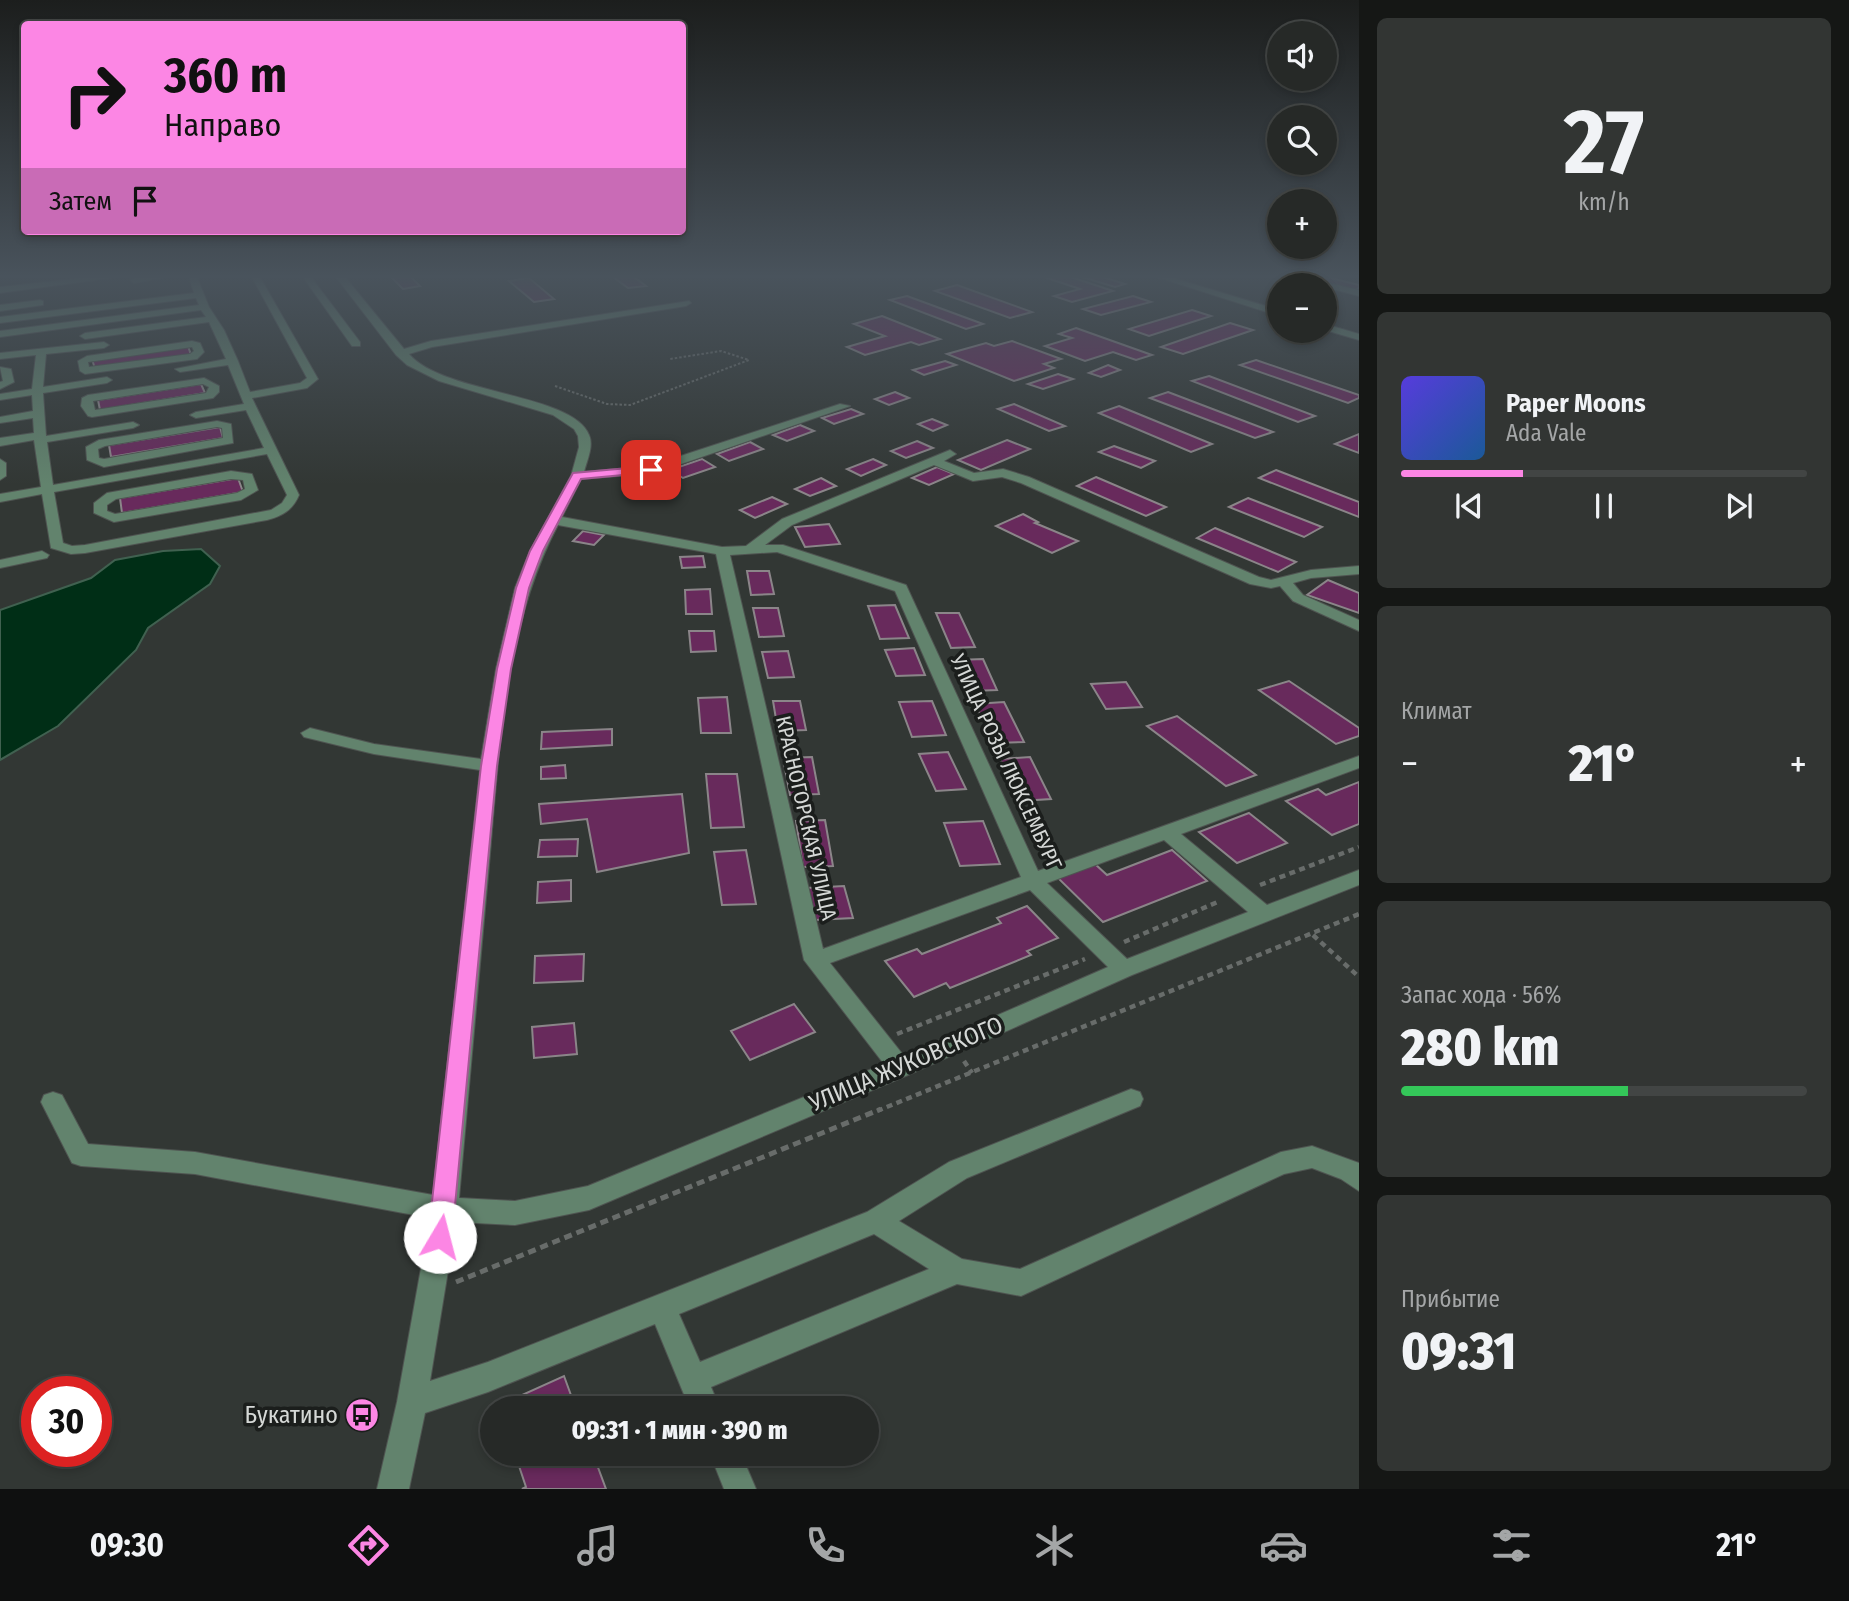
<!DOCTYPE html>
<html lang="ru">
<meta charset="utf-8">
<style>
body{margin:0;font-family:"Fira Sans Condensed",sans-serif;background:#323533;color:#f1f3f6;height:100vh;display:flex;flex-direction:column;font-size:26px;white-space:nowrap}
*{box-sizing:border-box;margin:0}
p{font-size:23px;color:#a4a6a7}
.icon{flex:none;width:38px;height:38px;fill:none;stroke:currentColor;stroke-width:2;stroke-linecap:round;stroke-linejoin:round}
.map{position:relative;flex:1;overflow:hidden}
.sheet{display:flex;flex-direction:column;gap:18px;padding:18px;background:#151715;width:490px}
.sheet>*{flex:none}
.hud{position:absolute;left:21px;top:21px;width:665px;height:214px;border-radius:7px;box-shadow:0 4px 10px #0003,0 0 0 2px #424544;background:#fc86e4;color:#111;overflow:hidden}
.fabs{position:absolute;left:1267px;top:21px;display:grid;gap:14px}
.fabs a{display:grid;place-items:center;width:70px;height:70px;border-radius:50%;background:#262927;box-shadow:0 4px 10px #0003,0 0 0 2px #424544;font-size:35px}
.speed{position:absolute;left:21px;top:1376px;display:flex;gap:14px;font-size:35px;font-weight:700;text-align:center}
.speed>*{display:grid;place-content:center;width:91px;height:91px;border-radius:50%;background:#262927;box-shadow:0 4px 10px #0003,0 0 0 2px #424544;line-height:1}
.speed .limit{border:10px solid #d22;background:#fff;color:#111}
.pin{position:absolute;display:grid;place-items:center;width:60px;height:60px;color:#fff;margin:-30px;border-radius:14px;box-shadow:0 4px 10px #0006}
.me{position:absolute;width:77px;margin:-38px;rotate:8deg;stroke-linejoin:round;filter:drop-shadow(0 0 5px #0008)}
.turn{display:flex;align-items:center;gap:24px;height:147px;padding:0 28px;font-size:32px}
.turn .icon{width:91px;height:91px;stroke-width:2.5}
.turn b{display:block;font-size:49px;line-height:60px}
.then{display:flex;align-items:center;height:66px;padding:0 28px;background:#0003;gap:14px;font-size:26px}
.big{font-size:52px;font-weight:800;line-height:1.1}
.sheet .tile{flex:1;display:flex;flex-direction:column;justify-content:center;gap:10px;min-width:0;padding:0 24px;border-radius:10px;background:#323533}
.sheet .dial{align-items:center;gap:0}
.dial b{font-size:91px;line-height:1}
.song{display:flex;align-items:center;gap:21px}
.cover{width:84px;height:84px;border-radius:10px;background:linear-gradient(135deg,hsl(250 70% 55%),hsl(210 70% 35%))}
.played{height:7px;border-radius:4px;background:linear-gradient(90deg,#fc86e4 30%,#424544 30%)}
.keys{display:flex;justify-content:space-around;direction:ltr}
.heat{display:flex;justify-content:space-between;align-items:center;font-size:38px;direction:ltr}
.charge{height:10px;border-radius:5px;background:linear-gradient(90deg,#34c759 56%,#424544 0)}
.trip{position:absolute;left:480px;top:1396px;width:399px;height:70px;border-radius:35px;background:#262927;box-shadow:0 4px 10px #0003,0 0 0 2px #424544;font-weight:800;line-height:70px;text-align:center}
.tab-bar{display:flex;height:112px;justify-content:space-around;align-items:center;background:#0f1010;color:#a4a6a7}
.tab-bar .icon{width:49px;height:49px}
.tab-bar .on{color:#fc86e4}
.tab-bar b{font-size:32px;color:#f1f3f6}
main{display:flex;flex:1;min-height:0}
.map>svg:first-child{display:block}
.water{fill:#002e16;stroke:#406150;stroke-width:2}
.building{fill:#682a5c;stroke:#8b8589;stroke-width:2}
.lines{fill:none;stroke-linecap:round;stroke-linejoin:round}
.minor-casing{stroke:#4f5451;stroke-width:2}
.path-far2{stroke:#686c6a;stroke-width:2;stroke-dasharray:2.5 2;stroke-linecap:butt}
.path-far1{stroke:#686c6a;stroke-width:4.5;stroke-dasharray:6 4.5;stroke-linecap:butt}
.path{stroke:#686c6a;stroke-width:5;stroke-dasharray:8 5;stroke-linecap:butt}
.minor{fill:#62836d;fill-rule:evenodd}
.route{fill:#fc86e4;stroke:#a45794;stroke-width:2}
.labels{text-anchor:middle;stroke-width:7;stroke-linejoin:round;paint-order:stroke}
.street-label{font-size:21px;fill:#d5d8d6;stroke:#1b1e1c}
.near-street-label{font-size:24px;fill:#d5d8d6;stroke:#1b1e1c}
.near-poi-label{font-size:24px;fill:#d5d8d6;stroke:#1b1e1c;text-anchor:end}
</style>
<main>
<div class="map">
<svg width="1359" height="1489" viewBox="0 0 1359 1489">
<rect width="100%" height="100%" fill="#323734"/>
<!-- water -->
<path class="water" d="M201 549 220 566 210 584 148 628 136 650 58 726 0 760V610L91 578 115 560 163 551Z"/>
<!-- building -->
<g class="building">
<path d="M391 277H411L420 286 403 289Z"/>
<path d="M613 277H634L646 286 628 288Z"/>
<path d="M1044 277H1071L1113 291 1072 302 1054 296 1080 289Z"/>
<path d="M1082 277H1103L1125 284 1115 287Z"/>
<path d="M1301 277H1327L1359 285V288L1355 290Z"/>
<path d="M529 278 554 299 534 302 509 281Z"/>
<path d="M957 285 1032 312 1010 318 935 291Z"/>
<path d="M907 296 983 324 966 329 890 300Z"/>
<path d="M1133 296 1151 302 1101 315 1083 309Z"/>
<path d="M1192 310 1211 316 1149 336 1129 329Z"/>
<path d="M882 316 940 339 919 345 911 342 865 355 847 347 885 336 854 324Z"/>
<path d="M1230 323 1253 330 1183 354 1161 347Z"/>
<path d="M1076 328 1152 355 1136 360 1113 352 1085 361 1045 346 1072 338 1059 334Z"/>
<path d="M1012 341 1061 359 1044 364 1054 368 1014 381 947 354 986 343 994 346Z"/>
<path d="M188 346 191 355 95 369 92 359Z"/>
<path d="M1256 360 1359 395V398L1348 403 1240 365Z"/>
<path d="M945 361 956 365 924 375 913 370Z"/>
<path d="M1108 365 1120 370 1101 377 1089 373Z"/>
<path d="M1058 374 1073 379 1043 389 1028 384Z"/>
<path d="M1209 376 1315 416 1298 422 1192 381Z"/>
<path d="M201 384 205 393 100 410 98 400Z"/>
<path d="M895 392 909 398 889 405 875 399Z"/>
<path d="M1168 392 1273 432 1255 438 1150 398Z"/>
<path d="M1014 404 1065 426 1049 431 998 409Z"/>
<path d="M1119 406 1212 444 1191 452 1099 413Z"/>
<path d="M851 409 863 414 834 424 822 418Z"/>
<path d="M932 419 947 425 933 431 918 424Z"/>
<path d="M800 425 814 431 787 441 773 435Z"/>
<path d="M220 427 223 438 111 457 109 445Z"/>
<path d="M1359 434V453L1335 444Z"/>
<path d="M1007 440 1030 449 981 470 958 460Z"/>
<path d="M917 441 933 448 906 458 891 451Z"/>
<path d="M750 442 763 449 729 461 717 454Z"/>
<path d="M1114 446 1155 461 1141 468 1099 452Z"/>
<path d="M702 459 715 467 683 478 670 470Z"/>
<path d="M873 459 886 465 861 476 847 469Z"/>
<path d="M937 467 954 474 929 485 912 478Z"/>
<path d="M1276 470 1359 502V517L1259 478Z"/>
<path d="M1096 477 1166 507 1146 516 1077 486Z"/>
<path d="M238 478 243 492 122 513 120 498Z"/>
<path d="M821 478 836 486 810 496 795 489Z"/>
<path d="M772 497 787 504 755 518 740 510Z"/>
<path d="M1248 498 1322 527 1304 537 1229 507Z"/>
<path d="M1023 514 1038 522 1035 523 1078 541 1052 553 996 526Z"/>
<path d="M829 524 840 544 805 547 795 527Z"/>
<path d="M1215 528 1296 562 1278 572 1197 538Z"/>
<path d="M583 531 604 535 594 545 573 541Z"/>
<path d="M703 556 705 567 682 568 680 557Z"/>
<path d="M747 571H769L774 594 751 595Z"/>
<path d="M1328 580 1359 593V613L1307 595Z"/>
<path d="M710 589 712 614H686L685 590Z"/>
<path d="M895 605 909 638 880 639 868 606Z"/>
<path d="M753 608H778L784 636 759 637Z"/>
<path d="M936 613H959L975 647 951 648Z"/>
<path d="M689 631H714L716 651 691 652Z"/>
<path d="M914 648 925 675 896 676 885 650Z"/>
<path d="M788 651 794 677 768 678 762 652Z"/>
<path d="M983 659 997 690 971 691 958 660Z"/>
<path d="M1289 681 1359 728V736L1336 744 1259 690Z"/>
<path d="M1126 682 1142 707 1106 709 1091 684Z"/>
<path d="M727 697 731 733H701L698 698Z"/>
<path d="M773 701H800L806 730 778 731Z"/>
<path d="M932 701 946 735 912 737 899 702Z"/>
<path d="M1004 702 1024 742 994 743 975 704Z"/>
<path d="M1177 716 1256 775 1226 786 1147 726Z"/>
<path d="M612 729V745L541 749 542 732Z"/>
<path d="M948 752 966 789 936 791 919 754Z"/>
<path d="M812 757 819 794 790 795 783 758Z"/>
<path d="M1030 757 1051 799 1020 801 1000 759Z"/>
<path d="M565 765 566 778 541 779V767Z"/>
<path d="M706 774H737L744 827 711 828Z"/>
<path d="M1359 782V824L1332 835 1286 801 1318 789 1326 795Z"/>
<path d="M682 794 689 853 597 872 587 819 541 824 539 804Z"/>
<path d="M1249 813 1287 843 1237 863 1199 832Z"/>
<path d="M825 820 833 866 803 867 796 821Z"/>
<path d="M983 821 1000 864 960 866 944 823Z"/>
<path d="M578 839 577 856 538 857 540 840Z"/>
<path d="M746 850 756 904 722 905 714 852Z"/>
<path d="M1172 850 1207 881 1103 922 1058 878 1095 864 1107 875Z"/>
<path d="M571 880V901L537 903 538 882Z"/>
<path d="M844 886 853 918 815 920 807 888Z"/>
<path d="M1027 906 1058 938 1027 951 1031 955 950 988 946 983 914 997 885 961 917 949 922 954 1001 923 997 918Z"/>
<path d="M584 954 583 981 534 983 535 956Z"/>
<path d="M794 1004 815 1032 750 1060 731 1031Z"/>
<path d="M574 1023 577 1054 534 1058 532 1027Z"/>
<path d="M564 1376 576 1409H501L500 1405Z"/>
<path d="M515 1454H593L606 1489H522L526 1487Z"/>
</g>
<g class="lines">
<!-- minor casing -->
<g class="minor-casing">
<g id="minor">
<path d="M91 277H118L0 293V287Z"/>
<path d="M138 277H167L134 283 130 280Z"/>
<path d="M189 277H197L209 307 224 330 238 361 250 392 300 383 307 378 252 277H260L318 379 307 388 252 398 299 495C293 510 282 516 267 520L85 553 71 554 51 548 42 494 0 502V494L41 487 34 440 0 446V438L34 433 33 418 0 423V417L33 411 32 395 0 400V394L32 389 36 355 0 359V353L104 342 109 345 104 348 46 354 43 387 107 377 112 380 107 383 43 393 46 436 133 422 139 425 133 428 47 442 53 485 264 448 246 410 196 418 190 415 196 412 244 404 228 365 180 372 175 369 226 359 209 322 85 339 80 336 85 333 206 317 201 310 0 337V331L199 305 196 298 0 323V317L194 293ZM267 454 287 495 282 503 271 510 85 545 72 546 63 543 54 492Z"/>
<path d="M303 277H311L360 342V346H352Z"/>
<path d="M336 277H345L404 349 431 341 689 301 691 303 686 306 432 347 409 354C442 394 573 393 589 435 594 446 587 460 584 472L650 466 840 404 850 406 655 473 581 479 562 517 722 547 746 546 782 519 950 450 956 454 944 461 974 473 1003 469 1029 477 1259 577 1271 580 1311 570 1359 566V574L1311 578 1293 583 1303 595 1359 620V631L1293 601 1280 586 1271 588 1250 584 1021 483 1002 477 973 481 934 465 792 525 765 545H783L906 585 1038 871 1359 756V768L1181 834 1267 905 1359 870V885L1132 975 908 1075 589 1210 515 1225 456 1222 430 1381 488 1362 867 1212 949 1162 1131 1089 1140 1092 1143 1099 1140 1106 967 1178 899 1221 962 1259 1020 1269 1281 1152 1312 1146 1359 1163V1191L1341 1179 1312 1168 1284 1174 1021 1296 957 1284 711 1387 720 1409H690L655 1324 488 1392 425 1413 409 1489H377L397 1402 430 1218 195 1174 81 1166 72 1163 41 1102 44 1095 53 1092 62 1095 88 1144 195 1152 433 1195 480 770 374 754 304 737 301 733 310 728 374 744 481 759 496 669 515 588 530 551 571 476 579 447 578 436 574 429 553 415 439 381 407 365 396 355ZM558 525 716 554 804 960 884 1064 588 1186 515 1201 459 1198C469 1090 478 983 488 876 499 759 502 630 558 525ZM777 552 895 591 1021 877 823 949 730 555ZM1164 840 1248 912 1127 959 1047 883ZM1030 890 1108 967 904 1056 830 963ZM874 1234 929 1269 700 1362 679 1314Z"/>
<path d="M1157 277H1170L1279 310V316Z"/>
<path d="M1287 277H1302L1359 290V296Z"/>
<path d="M40 300 43 301V305L0 311V305Z"/>
<path d="M1325 324 1359 334V340L1325 330Z"/>
<path d="M192 341 200 343 204 352 197 359 85 374 80 371 78 361 87 356ZM192 347 194 351 190 354 89 367 88 362Z"/>
<path d="M0 367 11 369 14 382 0 389V382L3 381Z"/>
<path d="M204 378 219 386V392L213 398 92 417 88 416 81 406 82 398 88 395ZM203 384 209 387 206 393 95 410 93 401Z"/>
<path d="M217 421 231 424 233 443 104 467 87 460 86 447 99 440ZM217 427 222 428 223 438 104 459 99 458 98 449 105 446Z"/>
<path d="M0 459 6 463V476L0 480Z"/>
<path d="M231 471 252 474 258 490 241 500 114 522 94 513V503L107 493ZM231 479 243 480 245 489 237 493 115 514 107 511V505L116 499Z"/>
<path d="M42 551 49 555 47 558 0 568V560Z"/>
<path d="M710 1454H741L756 1489H724Z"/>
</g>
</g>
<!-- path-far2 -->
<path class="path-far2" d="M555 386 607 404 630 405 749 360 721 351 670 359"/>
<!-- path-far1 -->
<g class="path-far1">
<path d="M1260 885 1359 847"/>
<path d="M1313 935 1359 977"/>
<path d="M1124 942 1220 901"/>
<path d="M897 1034 1085 959"/>
<path d="M964 1061 972 1073"/>
<path d="M877 1111 1359 914"/>
</g>
<!-- path -->
<path class="path" d="M456 1282 881 1109"/>
<!-- minor -->
<use href="#minor" class="minor"/>
</g>
<!-- sky -->
<linearGradient id="sky" x2="0" y2="1"><stop stop-color="#1c1e1d"/><stop offset="0.57" stop-color="#49535c"/><stop offset="1" stop-color="#49535c" stop-opacity="0"/></linearGradient>
<rect width="1359" height="485" fill="url(#sky)"/>
<!-- route -->
<path class="route" d="M651 466 656 470 655 472 581 479 543 551 529 588 511 669 497 766 452 1237 449 1245 440 1248 432 1245 428 1237 481 766 497 669 516 588 530 551 573 473Z"/>
<!-- icons -->
<defs>
<g id="bus-disc" transform="scale(1.75)"><circle r="9.5" fill="#fc86e4" stroke="#1b1e1c"/><path d="M-5-6H5V4H4V6H2V4H-2V6H-4V4H-5ZM-3.5-4V0h7V-4ZM-3.5 1.2v1.5H-2V1.2ZM2 1.2v1.5H3.5V1.2Z" fill="#111"/></g>
</defs>
<g fill-rule="evenodd">
<use href="#bus-disc" x="362" y="1415"/>
</g>
<g class="labels">
<!-- street labels -->
<g class="street-label">
<text transform="translate(1006 762) rotate(65)" y="7">УЛИЦА РОЗЫ ЛЮКСЕМБУРГ</text>
<text transform="translate(806 818) rotate(77)" y="7">КРАСНОГОРСКАЯ УЛИЦА</text>
</g>
<!-- near-street labels -->
<g class="near-street-label">
<text transform="translate(906 1064) rotate(-23)" y="8">УЛИЦА ЖУКОВСКОГО</text>
</g>
<!-- near-poi labels -->
<g class="near-poi-label">
<text x="338" y="1423">Букатино</text>
</g>
</g>
</svg>
<div class="fabs">
<a><svg class="icon" aria-label="sound" viewBox="0 0 24 24"><path d="M4 9h4l5-4v14l-5-4H4zM17 9q2 3 0 6"/></svg></a>
<a><svg class="icon" aria-label="search" viewBox="0 0 24 24"><circle cx="10" cy="10" r="6"/><path d="M15 15l6 6"/></svg></a>
<a>+</a>
<a>−</a>
</div>
<div class="speed"><div class="limit">30</div></div>
<div class="pin" style="left:651px;top:470px;background:#d93025"><svg class="icon" aria-label="arrive" viewBox="0 0 24 24"><path d="M6 21V4h12l-3 4 3 4H6"/></svg></div>
<svg class="me" style="left:440px;top:1237px" viewBox="-20 -20 40 40"><circle r="19" fill="#fff"/><path d="M0-13L10 11 0 6-10 11z" fill="#fc86e4"/></svg>
<div class="trip">09:31 · 1 мин · 390 m</div>
<div class="hud">
<div class="turn"><svg class="icon" aria-label="right" viewBox="0 0 24 24"><path d="M7 20v-9h11M14 6l5 5-5 5"/></svg><div><b>360 m</b>Направо</div></div>
<div class="then">Затем<svg class="icon" aria-label="arrive" viewBox="0 0 24 24"><path d="M6 21V4h12l-3 4 3 4H6"/></svg></div>
</div>
</div>
<section class="sheet">
<div class="tile dial"><b>27</b><p>km/h</p></div>
<div class="tile">
<div class="song"><i class="cover"></i><div><b>Paper Moons</b><p>Ada Vale</p></div></div>
<div class="played"></div>
<div class="keys"><svg class="icon" aria-label="previous" viewBox="0 0 24 24"><path d="M18 5L8 12l10 7zM5 5v14"/></svg><svg class="icon" aria-label="pause" viewBox="0 0 24 24"><path d="M8 5v14M16 5v14"/></svg><svg class="icon" aria-label="next" viewBox="0 0 24 24"><path d="M6 5l10 7-10 7zM19 5v14"/></svg></div>
</div>
<div class="tile"><p>Климат</p>
<div class="heat"><a>−</a><b class="big">21°</b><a>+</a></div>
</div>
<div class="tile"><p>Запас хода · 56%</p><b class="big">280 km</b><div class="charge"></div></div>
<div class="tile"><p>Прибытие</p><b class="big">09:31</b></div>
</section>
</main>
<nav class="tab-bar">
<b>09:30</b>
<svg class="icon on" aria-label="directions" viewBox="0 0 24 24"><path d="M12 3l9 9-9 9-9-9zM9 14v-3h6M13 9l2 2-2 2"/></svg>
<svg class="icon" aria-label="music" viewBox="0 0 24 24"><path d="M9 18V5l10-2v13"/><circle cx="6" cy="18" r="3"/><circle cx="16" cy="16" r="3"/></svg>
<svg class="icon" aria-label="phone" viewBox="0 0 24 24"><path d="M5 4h4l2 5-3 2q2 4 5 5l2-3 5 2v4C11 20 4 13 5 4z"/></svg>
<svg class="icon" aria-label="climate" viewBox="0 0 24 24"><path d="M12 3v18M4 7l16 10M4 17L20 7"/></svg>
<svg class="icon" aria-label="car" viewBox="0 0 24 24"><path d="M5 17H2v-5l4-1 3-4h7l3 4 3 1v5h-3M9 17h6M6 11h13"/><circle cx="7" cy="17" r="2"/><circle cx="17" cy="17" r="2"/></svg>
<svg class="icon" aria-label="filters" viewBox="0 0 24 24"><path d="M4 7h16M4 17h16"/><circle cx="9" cy="7" r="2"/><circle cx="15" cy="17" r="2"/></svg>
<b>21°</b>
</nav>
